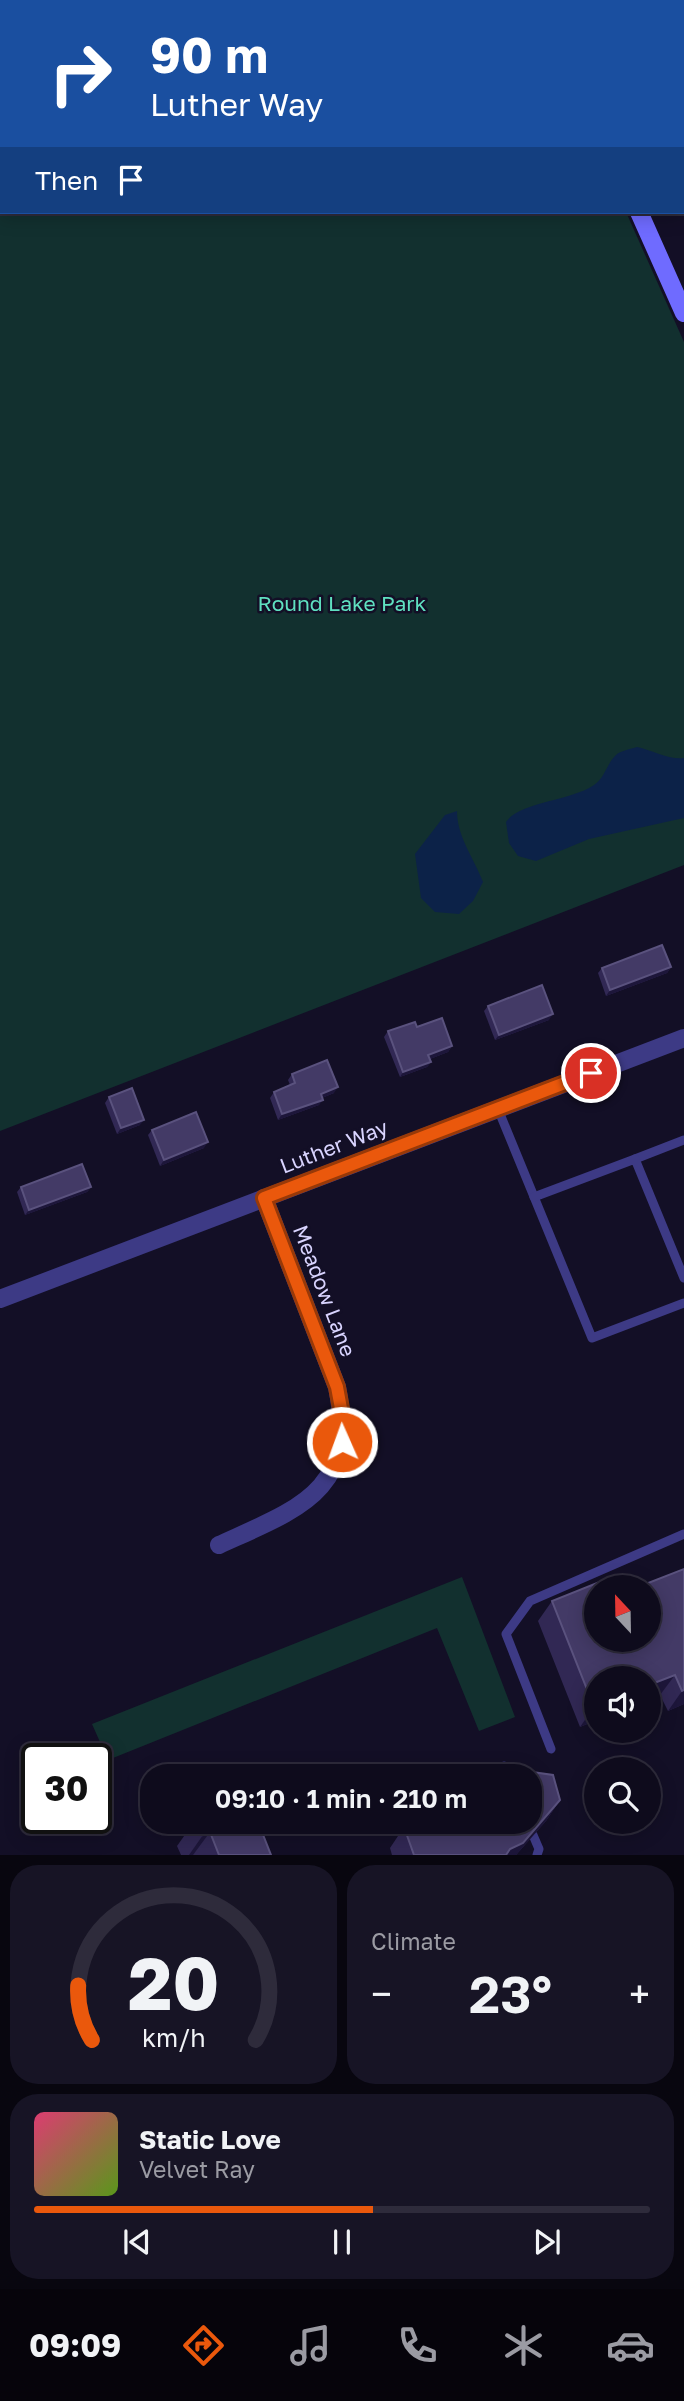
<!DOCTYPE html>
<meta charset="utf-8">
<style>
body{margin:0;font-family:"Golos Text",sans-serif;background:#171425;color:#f1f3f6;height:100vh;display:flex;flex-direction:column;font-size:26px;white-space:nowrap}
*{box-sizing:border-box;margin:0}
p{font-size:23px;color:#9b9ba3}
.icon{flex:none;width:38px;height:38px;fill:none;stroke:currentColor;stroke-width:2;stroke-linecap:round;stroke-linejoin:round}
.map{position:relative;height:1855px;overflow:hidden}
.panel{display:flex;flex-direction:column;gap:10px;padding:10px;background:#08060f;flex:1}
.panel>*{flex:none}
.top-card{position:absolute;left:0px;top:0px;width:684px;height:214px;box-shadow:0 4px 18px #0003,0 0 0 2px #2e2b3b;background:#1a4fa0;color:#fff;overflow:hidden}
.needle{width:46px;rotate:338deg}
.fabs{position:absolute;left:584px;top:1575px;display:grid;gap:14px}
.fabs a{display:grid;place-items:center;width:77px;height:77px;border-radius:50%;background:#0e0b1c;box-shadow:0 4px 18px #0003,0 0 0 2px #2e2b3b;font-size:35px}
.speed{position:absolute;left:21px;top:1743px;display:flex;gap:14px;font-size:35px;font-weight:700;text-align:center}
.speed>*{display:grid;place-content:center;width:91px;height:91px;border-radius:50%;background:#0e0b1c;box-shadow:0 4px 18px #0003,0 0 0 2px #2e2b3b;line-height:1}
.speed .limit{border:4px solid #111;border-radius:10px;background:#fff;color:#111}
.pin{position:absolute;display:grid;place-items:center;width:60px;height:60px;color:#fff;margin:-30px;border:4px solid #fff;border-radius:50%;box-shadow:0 2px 7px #0007}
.me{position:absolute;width:77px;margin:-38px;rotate:358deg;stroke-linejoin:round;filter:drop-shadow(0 0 5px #0008)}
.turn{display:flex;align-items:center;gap:24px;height:147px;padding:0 35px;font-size:32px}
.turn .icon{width:91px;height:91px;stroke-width:2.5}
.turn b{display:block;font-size:49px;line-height:60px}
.then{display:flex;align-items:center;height:66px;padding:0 35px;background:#0003;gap:14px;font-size:26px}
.big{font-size:52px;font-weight:600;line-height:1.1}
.panel .card{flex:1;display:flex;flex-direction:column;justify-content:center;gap:10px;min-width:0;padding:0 24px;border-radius:28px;background:#171425}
.panel .dial{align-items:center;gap:0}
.dial svg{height:182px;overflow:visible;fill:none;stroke:#2e2b3b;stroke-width:7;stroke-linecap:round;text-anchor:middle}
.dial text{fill:#f1f3f6;stroke:none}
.song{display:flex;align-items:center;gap:21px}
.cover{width:84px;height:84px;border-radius:10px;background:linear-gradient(135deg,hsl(340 70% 55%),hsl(90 70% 35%))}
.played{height:7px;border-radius:4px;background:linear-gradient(90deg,#ea580c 55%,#2e2b3b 55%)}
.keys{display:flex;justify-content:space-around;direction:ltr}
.heat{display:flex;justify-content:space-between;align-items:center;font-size:38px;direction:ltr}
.panel .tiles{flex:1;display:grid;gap:10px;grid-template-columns:1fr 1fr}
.card:last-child{grid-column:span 2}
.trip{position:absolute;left:140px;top:1764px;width:402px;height:70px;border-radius:28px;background:#0e0b1c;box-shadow:0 4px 18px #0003,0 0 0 2px #2e2b3b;font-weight:600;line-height:70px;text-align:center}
.tabs{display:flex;height:112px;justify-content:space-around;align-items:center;background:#06040b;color:#9b9ba3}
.tabs .icon{width:49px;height:49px}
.tabs .active{color:#ea580c}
.tabs b{font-size:32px;color:#f1f3f6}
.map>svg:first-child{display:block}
.green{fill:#12302f}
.water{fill:#0c2248}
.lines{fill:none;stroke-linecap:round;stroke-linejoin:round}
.service{stroke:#3d3a85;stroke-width:9}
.minor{stroke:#3d3a85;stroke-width:18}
.tertiary{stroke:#3d3a85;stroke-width:18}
.secondary{stroke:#6f6bff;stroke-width:18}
.wall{fill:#312854}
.shaded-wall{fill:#1d163a}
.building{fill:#433a66;stroke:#5a527e;stroke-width:2}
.route-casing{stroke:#983908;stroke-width:18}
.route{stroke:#ea580c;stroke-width:12}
.labels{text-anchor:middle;stroke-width:5;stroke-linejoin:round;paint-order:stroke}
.park-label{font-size:21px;fill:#5fe0c0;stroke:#130f26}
.street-label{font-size:21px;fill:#d9d4ff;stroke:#130f26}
</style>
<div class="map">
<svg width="684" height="1855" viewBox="0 0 684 1855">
<rect width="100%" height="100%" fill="#130f26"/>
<!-- green -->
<g class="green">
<path d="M0 28 2 212H626L684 342V865L0 1131Z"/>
<path d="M462 1577 515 1717 479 1731 437 1628 108 1760 92 1724Z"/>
</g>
<!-- water -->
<g class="water">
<path d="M637 747C652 750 669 760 684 758V818L589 839 536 861 518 856 509 843 506 822C519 802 571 801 594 785 605 778 607 763 616 755 620 751 631 749 637 747Z"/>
<path d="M457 811C457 837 474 858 483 882L473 901 459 914 435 912 421 898 415 854 445 815Z"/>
</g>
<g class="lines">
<!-- service -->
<g class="service">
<path d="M682 104H684"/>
<path d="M498 1109 592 1338 684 1303"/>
<path d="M635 1159 684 1140"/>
<path d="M534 1197 635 1159 684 1278"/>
<path d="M551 1749 506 1634 530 1601 684 1534"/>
<path d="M504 1766 509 1776"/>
<path d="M533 1835 539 1849 537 1855"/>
</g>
<!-- minor -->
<g class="minor">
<path d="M0 1299 684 1038"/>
<path d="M219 1545C300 1508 358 1491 337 1387L264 1198"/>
</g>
<!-- tertiary -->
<g class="tertiary">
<path d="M274 2 284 0"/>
<path d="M0 15 2 16"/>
</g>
<!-- secondary -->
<g class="secondary">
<path d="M550 0 551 2"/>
<path d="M605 0V2"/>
<path d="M682 182 684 186"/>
<path d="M639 212 684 313"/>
</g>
</g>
<!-- wall -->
<g class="wall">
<path d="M671 967 667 973 606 996 598 973 602 968Z"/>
<path d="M488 1006 549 1020 495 1040 484 1011Z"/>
<path d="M417 1027 452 1046 448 1052 430 1059 431 1062 427 1067 400 1077 384 1037 388 1031Z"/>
<path d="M292 1074 334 1093 322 1098 319 1105 278 1120 270 1098 274 1092 290 1085 288 1080Z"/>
<path d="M109 1097 140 1125 117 1134 105 1103Z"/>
<path d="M152 1130 204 1148 160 1166 148 1135Z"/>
<path d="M21 1187H91L87 1192 25 1215 17 1192Z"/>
<path d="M684 1569V1704L668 1711 660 1695 649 1699V1678H597V1720L580 1727 538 1621 552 1601 597 1640Z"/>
<path d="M560 1800 546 1821 516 1855H392L390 1848 404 1827Z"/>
<path d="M194 1822H258L271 1855H181L177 1846Z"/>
</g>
<!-- shaded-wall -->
<g class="shaded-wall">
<path d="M671 967 667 973 606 996 610 990Z"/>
<path d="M553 1014 549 1020 495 1040 499 1035Z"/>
<path d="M452 1046 448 1052 425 1061 428 1055Z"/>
<path d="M431 1062 427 1067 400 1077 403 1072Z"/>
<path d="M338 1087 334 1093 317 1100 321 1094Z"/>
<path d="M323 1100 319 1105 278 1120 282 1114Z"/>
<path d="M144 1120 140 1125 117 1134 121 1128Z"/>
<path d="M208 1142 204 1148 160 1166 164 1160Z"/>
<path d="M91 1187 87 1192 25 1215 29 1210Z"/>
<path d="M675 1675 660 1695 649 1699V1685Z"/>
<path d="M684 1690V1704L668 1711 682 1691Z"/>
<path d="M597 1706V1720L580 1727 594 1707Z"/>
<path d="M560 1800 546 1821 516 1855H506L510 1849Z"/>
<path d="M210 1832 193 1855H189L203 1835Z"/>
</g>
<!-- building -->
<g class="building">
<path d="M662 945 671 967 610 990 602 968Z"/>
<path d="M542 985 553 1014 499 1035 488 1006Z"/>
<path d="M442 1018 452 1046 428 1055 431 1062 403 1072 388 1031 415 1022 417 1027Z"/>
<path d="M327 1060 338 1087 321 1094 323 1100 282 1114 274 1092 295 1083 292 1074Z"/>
<path d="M132 1088 144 1120 121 1128 109 1097Z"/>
<path d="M196 1112 208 1142 164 1160 152 1130Z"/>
<path d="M82 1164 91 1187 29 1210 21 1187Z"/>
<path d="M684 1569V1690L682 1691 675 1675 649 1685V1678H597V1706L594 1707 552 1601 612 1577 617 1587H597V1640H649V1587H638Z"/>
<path d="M518 1770 553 1775 560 1800 523 1843 510 1849 506 1855H414L404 1827 419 1822H530V1776H498Z"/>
<path d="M198 1822H258L271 1855H219L210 1832 203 1835Z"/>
</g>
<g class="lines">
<!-- route casing -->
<g class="route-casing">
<path id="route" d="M342 1442V1414L337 1387 264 1198 591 1073"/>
</g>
<!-- route -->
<use href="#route" class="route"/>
</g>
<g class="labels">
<!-- park labels -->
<g class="park-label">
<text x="342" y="611">Round Lake Park</text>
</g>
<!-- street labels -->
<g class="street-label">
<text transform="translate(334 1147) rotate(-21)" y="7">Luther Way</text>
<text transform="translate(324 1291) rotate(69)" y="7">Meadow Lane</text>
</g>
</g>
</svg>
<div class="fabs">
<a><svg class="needle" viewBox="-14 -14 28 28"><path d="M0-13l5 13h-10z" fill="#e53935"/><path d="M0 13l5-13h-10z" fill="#9b9ba3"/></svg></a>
<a><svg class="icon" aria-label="sound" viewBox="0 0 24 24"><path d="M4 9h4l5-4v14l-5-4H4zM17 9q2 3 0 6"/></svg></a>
<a><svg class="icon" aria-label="search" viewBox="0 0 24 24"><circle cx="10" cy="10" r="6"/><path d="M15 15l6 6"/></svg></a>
</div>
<div class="speed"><div class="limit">30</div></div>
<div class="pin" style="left:591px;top:1073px;background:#d93025"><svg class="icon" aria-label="arrive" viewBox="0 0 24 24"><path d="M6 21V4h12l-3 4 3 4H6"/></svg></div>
<svg class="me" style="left:342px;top:1442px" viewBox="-20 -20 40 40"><circle r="17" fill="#ea580c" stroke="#fff" stroke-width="3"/><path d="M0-11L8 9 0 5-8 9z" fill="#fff"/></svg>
<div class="trip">09:10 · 1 min · 210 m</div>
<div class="top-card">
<div class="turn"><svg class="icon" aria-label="right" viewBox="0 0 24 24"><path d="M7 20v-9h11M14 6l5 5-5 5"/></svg><div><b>90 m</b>Luther Way</div></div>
<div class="then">Then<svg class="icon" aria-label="arrive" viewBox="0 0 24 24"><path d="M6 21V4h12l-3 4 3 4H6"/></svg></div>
</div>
</div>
<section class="panel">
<div class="tiles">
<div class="card dial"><svg viewBox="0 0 100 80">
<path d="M14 69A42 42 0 1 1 86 69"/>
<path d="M14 69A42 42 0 0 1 8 45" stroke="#ea580c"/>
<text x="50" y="56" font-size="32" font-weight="700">20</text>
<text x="50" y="72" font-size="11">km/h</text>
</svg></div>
<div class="card"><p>Climate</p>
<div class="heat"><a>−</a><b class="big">23°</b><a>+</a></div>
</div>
<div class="card">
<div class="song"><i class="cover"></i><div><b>Static Love</b><p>Velvet Ray</p></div></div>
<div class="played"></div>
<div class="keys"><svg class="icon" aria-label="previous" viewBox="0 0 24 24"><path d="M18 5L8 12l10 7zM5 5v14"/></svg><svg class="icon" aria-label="pause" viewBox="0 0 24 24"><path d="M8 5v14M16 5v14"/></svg><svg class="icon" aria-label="next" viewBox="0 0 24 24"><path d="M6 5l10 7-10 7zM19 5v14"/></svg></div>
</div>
</div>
</section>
<nav class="tabs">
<b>09:09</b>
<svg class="icon active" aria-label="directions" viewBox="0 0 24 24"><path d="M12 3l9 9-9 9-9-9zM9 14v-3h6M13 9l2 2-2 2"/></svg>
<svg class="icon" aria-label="music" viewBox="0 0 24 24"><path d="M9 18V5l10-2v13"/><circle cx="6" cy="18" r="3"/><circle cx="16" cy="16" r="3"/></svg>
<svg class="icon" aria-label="phone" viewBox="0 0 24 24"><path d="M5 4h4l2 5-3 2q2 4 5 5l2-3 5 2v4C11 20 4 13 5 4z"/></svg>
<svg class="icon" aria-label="climate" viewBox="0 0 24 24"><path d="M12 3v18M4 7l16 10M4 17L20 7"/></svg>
<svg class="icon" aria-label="car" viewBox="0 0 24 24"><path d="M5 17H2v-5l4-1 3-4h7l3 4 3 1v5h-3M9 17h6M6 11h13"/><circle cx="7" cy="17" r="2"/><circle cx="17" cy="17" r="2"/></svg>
</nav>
